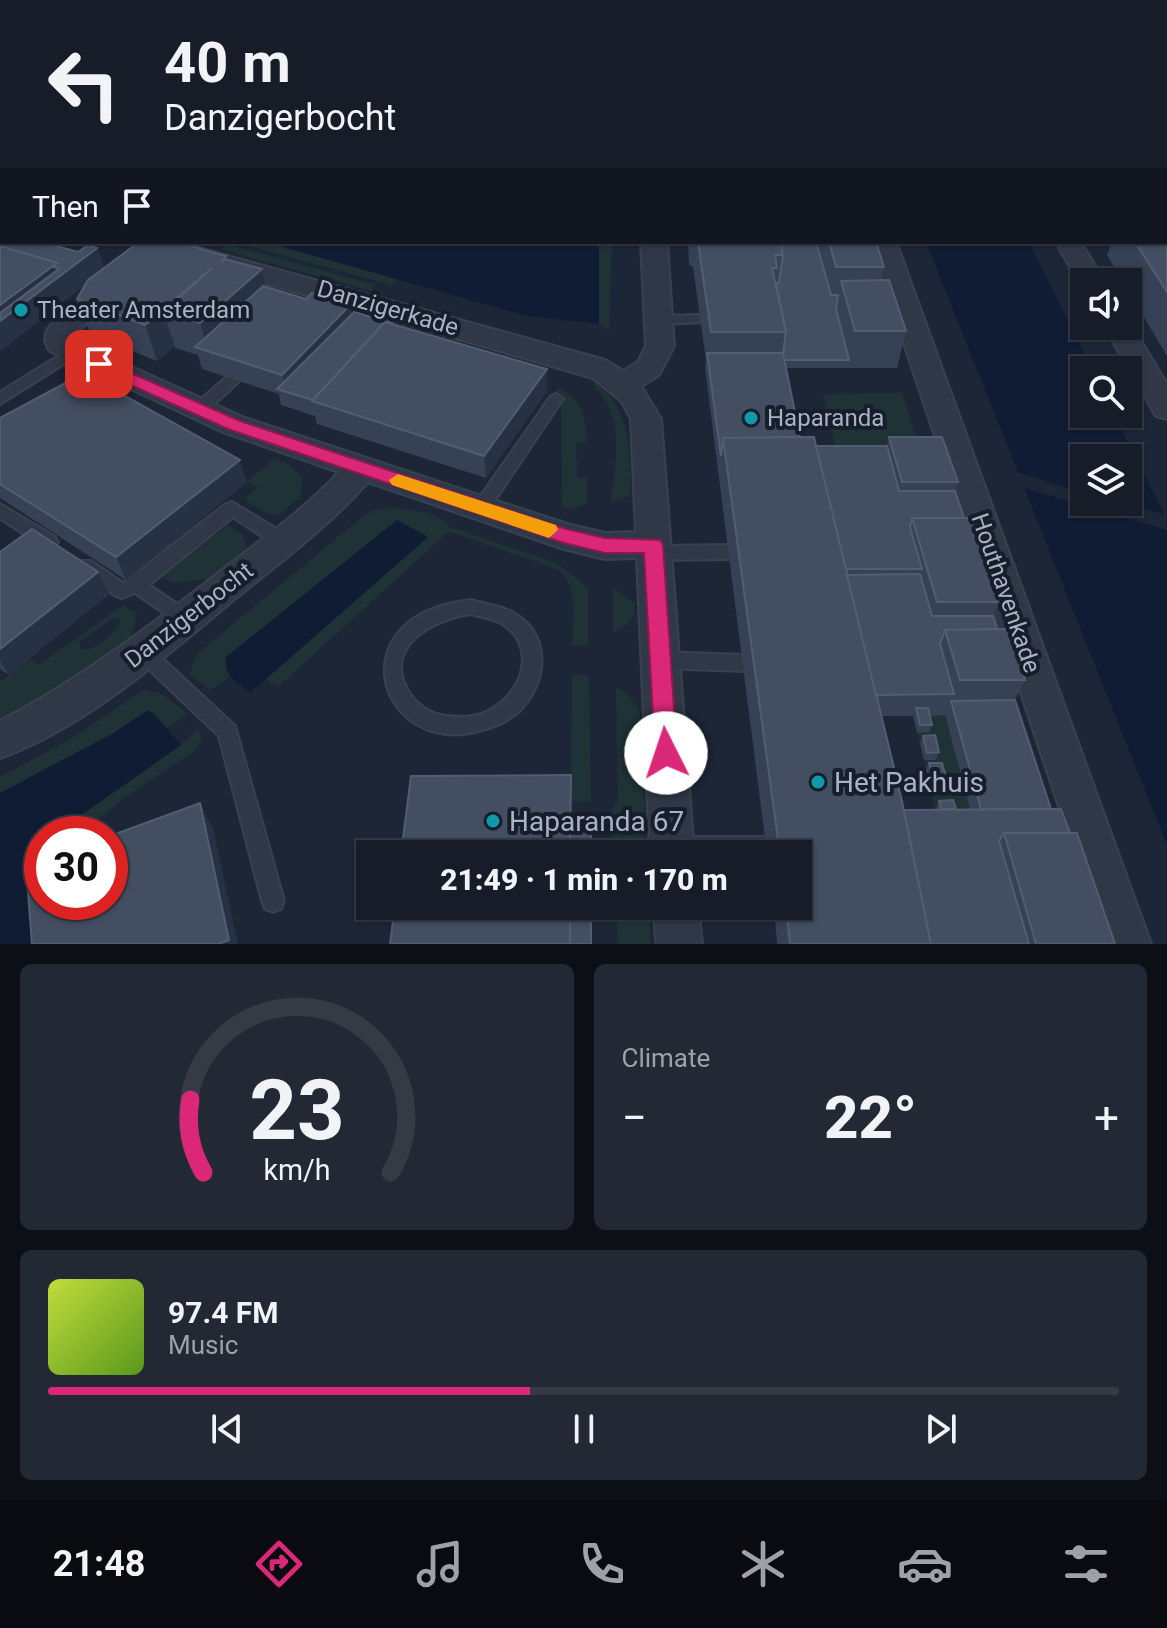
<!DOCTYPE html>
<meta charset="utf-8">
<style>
body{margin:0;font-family:Roboto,sans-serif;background:#232934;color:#f1f3f6;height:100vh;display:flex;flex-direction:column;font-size:30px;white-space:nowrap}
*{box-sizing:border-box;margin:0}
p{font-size:26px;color:#9ea1a8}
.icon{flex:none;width:44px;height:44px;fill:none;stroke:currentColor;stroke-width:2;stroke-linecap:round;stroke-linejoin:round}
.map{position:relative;height:944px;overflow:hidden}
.side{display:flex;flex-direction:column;gap:20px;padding:20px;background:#0c0f16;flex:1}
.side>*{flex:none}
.hud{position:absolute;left:0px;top:0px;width:1168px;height:244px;box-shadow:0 2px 6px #0004,0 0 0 2px #353a45;background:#161c28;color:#f1f3f6;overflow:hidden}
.controls{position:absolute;left:1070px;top:268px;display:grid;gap:16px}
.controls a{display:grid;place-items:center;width:72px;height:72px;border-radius:0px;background:#161c28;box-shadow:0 2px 6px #0004,0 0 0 2px #353a45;font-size:40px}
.speed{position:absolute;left:24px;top:816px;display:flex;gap:16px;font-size:40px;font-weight:700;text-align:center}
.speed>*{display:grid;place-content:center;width:104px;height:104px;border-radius:50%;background:#161c28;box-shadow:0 2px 6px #0004,0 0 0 2px #353a45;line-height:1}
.speed .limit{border:12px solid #d22;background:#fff;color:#111}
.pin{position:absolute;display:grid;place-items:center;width:68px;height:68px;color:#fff;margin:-34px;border-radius:16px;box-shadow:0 4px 12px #0006}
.me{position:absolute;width:88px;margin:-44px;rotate:356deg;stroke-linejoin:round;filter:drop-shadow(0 0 6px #0008)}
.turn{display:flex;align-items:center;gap:28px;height:168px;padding:0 32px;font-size:36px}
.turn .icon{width:104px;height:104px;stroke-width:2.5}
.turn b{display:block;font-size:56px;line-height:68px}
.then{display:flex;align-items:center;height:76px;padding:0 32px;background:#0003;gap:16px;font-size:30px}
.big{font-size:60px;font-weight:800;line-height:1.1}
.side .card{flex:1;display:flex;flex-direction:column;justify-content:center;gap:12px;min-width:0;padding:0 28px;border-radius:12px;background:#232934}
.side .dial{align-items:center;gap:0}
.dial svg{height:208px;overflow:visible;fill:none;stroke:#353a45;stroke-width:7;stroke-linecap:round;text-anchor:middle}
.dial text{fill:#f1f3f6;stroke:none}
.song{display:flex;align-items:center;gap:24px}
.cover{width:96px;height:96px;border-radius:12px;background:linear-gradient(135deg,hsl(70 70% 55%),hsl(90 70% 35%))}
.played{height:8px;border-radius:4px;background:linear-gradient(90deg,#db2777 45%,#353a45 45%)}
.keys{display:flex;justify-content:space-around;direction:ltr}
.heat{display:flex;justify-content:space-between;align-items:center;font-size:44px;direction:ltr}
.side .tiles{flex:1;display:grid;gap:20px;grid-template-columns:1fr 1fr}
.card:last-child{grid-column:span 2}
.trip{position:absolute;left:356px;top:840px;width:456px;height:80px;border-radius:0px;background:#161c28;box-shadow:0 2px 6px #0004,0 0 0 2px #353a45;font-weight:800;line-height:80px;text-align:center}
.tabs{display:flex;height:128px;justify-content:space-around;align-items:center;background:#090b10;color:#9ea1a8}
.tabs .icon{width:56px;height:56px}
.tabs .on{color:#db2777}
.tabs b{font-size:36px;color:#f1f3f6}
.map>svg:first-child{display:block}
.green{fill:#1f3337;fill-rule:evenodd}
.water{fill:#101c34;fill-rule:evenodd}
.pier{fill:#1d2636}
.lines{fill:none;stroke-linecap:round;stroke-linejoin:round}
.lane-casing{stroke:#394150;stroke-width:4}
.street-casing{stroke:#394150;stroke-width:4}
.lane{fill:#303847;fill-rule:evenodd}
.street{fill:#303847;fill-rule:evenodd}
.wall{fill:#374156;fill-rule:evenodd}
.shaded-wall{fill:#273144}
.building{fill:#434e62;stroke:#535d72;stroke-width:2}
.route{fill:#db2777;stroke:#8e194d;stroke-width:2}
.slow{fill:#f59e0b}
.culture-dot{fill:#0f9aa8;stroke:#161d2b;stroke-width:3}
.labels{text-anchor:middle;stroke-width:8;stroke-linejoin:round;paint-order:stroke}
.street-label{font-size:24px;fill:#a9b2c5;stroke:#161d2b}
.poi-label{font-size:24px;fill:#a9b2c5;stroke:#161d2b;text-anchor:start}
.near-poi-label{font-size:28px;fill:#a9b2c5;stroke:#161d2b;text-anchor:start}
</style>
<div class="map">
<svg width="1167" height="944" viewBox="0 0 1167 944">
<rect width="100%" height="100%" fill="#1d2636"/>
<!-- green -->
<g class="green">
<path d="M234 242H267L398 278 392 285Z"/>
<path d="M599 242H612L609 330 599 324Z"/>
<path d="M226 244 376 285 371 291 220 249Z"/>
<path d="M595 383C633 411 629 451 631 495L611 503C615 462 627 416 592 384Z"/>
<path d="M559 387C582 401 586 416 587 442L576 443 577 477H587V503L572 510 562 507 561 396 554 394Z"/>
<path d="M902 393 920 450H836L823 394Z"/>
<path d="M274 459 289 464 302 477 301 497 278 515 266 514 244 499 258 488 247 482Z"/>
<path d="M391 508C412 510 436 510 450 527L557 563 588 588V645H572C573 619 579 589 559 570L449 531 278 687 266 679 428 537 397 520 225 658 226 670 230 677 210 690 189 674 197 654 361 518 373 510Z"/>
<path d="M228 525 242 534 247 548 213 578 173 583 162 576Z"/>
<path d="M612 588 635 603C636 618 626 627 613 633Z"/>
<path d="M123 605 137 614 130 640 102 664 0 720V682L29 659 39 665ZM115 617 121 622C112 635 96 653 80 649V641Z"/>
<path d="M572 675H589L591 802 571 801Z"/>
<path d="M616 687 628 694 640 713 647 854H613L611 811 618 801Z"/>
<path d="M144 690 163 695 188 714 167 728 152 712 147 711 110 735 0 793V777L74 737Z"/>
<path d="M945 715 975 826 940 827 913 716Z"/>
<path d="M198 729 202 738 194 751 125 797 80 834H63L70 823 181 745Z"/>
<path d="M616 906H649L651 944H618Z"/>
</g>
<!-- water -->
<g class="water">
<path d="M0 0H602V2H2V172Z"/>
<path d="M671 0H1167V38L1166 2Z"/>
<path d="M265 242H599V324L527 316Z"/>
<path d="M926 242H1029L1092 370H1084V414H1114L1167 520V845ZM1084 458H1128V502H1084Z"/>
<path d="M397 520 428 537 250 693 229 675 225 658Z"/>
<path d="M147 711 152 712 181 745 70 823 63 834H42V872L38 878 44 944H0V793L110 735Z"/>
</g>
<!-- pier -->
<path class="pier" d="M1014 471 1084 493V502H1118L1167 515V530L1020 487Z"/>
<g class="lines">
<!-- lane casing -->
<g class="lane-casing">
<g id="lane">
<path d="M703 315 710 319 708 322 659 324 652 320 659 316Z"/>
<path d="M73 347 78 349 80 352 78 355 0 404V392Z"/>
<path d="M249 359 254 361 256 364 254 367 205 413H195L192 409 195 405 244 361Z"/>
<path d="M556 394 563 399 487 512H475L473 508 475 504 551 396Z"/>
<path d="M232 502 290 537 293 542 290 547H278L233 517 149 585 192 614 195 619 192 624 186 626 180 624 135 593 122 598 116 596 79 571 76 566 79 561H91L123 583 226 504Z"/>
<path d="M0 504 55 537 58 542 55 547H43L0 518Z"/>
<path d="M730 545 736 547 739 552 736 557 730 559 653 560 647 558 644 553 647 548 653 546Z"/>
<path d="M471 600C484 604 500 606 512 612 549 632 549 676 524 706 513 719 498 726 482 730 380 761 332 615 471 600ZM471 614C480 617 492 618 501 623 539 646 523 694 488 711 475 718 461 717 446 716 431 714 419 707 410 694 380 648 432 619 471 614Z"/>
<path d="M143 644 150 647 235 726 284 901 281 909 273 912 265 909 262 901 219 736 136 657 134 652 136 647Z"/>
<path d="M660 652 744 655 751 658 753 663 751 668 744 671 660 668 653 665 651 660 653 655Z"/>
<path d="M672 837H767L775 840 778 847 775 854H664L661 847 664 840Z"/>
</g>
</g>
<!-- street casing -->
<g class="street-casing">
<g id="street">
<rect x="624" y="0" width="18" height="2"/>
<rect x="0" y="193" width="2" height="15"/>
<path d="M136 242H177L605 360 623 371 638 362 646 346 641 242H667L674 346 659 375 641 386 661 419 694 854H650L637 558 605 559 564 549 368 482C329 526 282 561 236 598 167 655 85 728 0 758V721C78 681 148 627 217 574 259 541 303 511 339 472L223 432 50 351C44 343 44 334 50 326L108 279H126L130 285 74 335V341L245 418 567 524 605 533 636 532 631 419 622 402 593 378 140 247Z"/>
<path d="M870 242H896L1151 944H1105Z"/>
<path d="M1063 243H1081L1105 282H1084L1083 288 1059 248Z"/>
<path d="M1128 320 1167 384V419L1156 416 1104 326H1128Z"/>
<path d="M654 906H698L702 944H656Z"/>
</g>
</g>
<!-- lane -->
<use href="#lane" class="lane"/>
<!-- street -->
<use href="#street" class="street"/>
</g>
<!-- wall -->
<g class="wall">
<path d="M1166 47H1167V129L1166 128Z"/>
<path d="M1167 219V356L1128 290V282H1123L1107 255 1112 242H1166Z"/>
<path d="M0 230 104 268 228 260 266 287 352 314 393 325 547 391 486 478 317 424 315 416 281 405 279 394 202 369 198 355 175 348V346L157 361 91 335 77 299 86 284 0 351Z"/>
<path d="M688 242H876L884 267 881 280 906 331 897 368H786L800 437 816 446H887L889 437 958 482 955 491 964 518 999 602 993 616 997 629 1025 680 1015 700 1051 809 1070 833 1115 944H777L774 906H798V854H767L705 368 706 360 693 267 689 265ZM945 715 970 809H956L939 801 936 809 904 810 881 716H913L917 733 929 732 932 725 930 716Z"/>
<path d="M0 418 247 482 126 580 0 498Z"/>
<path d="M0 552 109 594 9 675 0 669Z"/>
<path d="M923 736 939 752 936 760H924L920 743Z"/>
<path d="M929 763 947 781 944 788H931L926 770Z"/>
</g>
<!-- shaded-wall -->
<g class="shaded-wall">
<path d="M2 137V155L0 156V138Z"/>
<path d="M97 248 105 269 0 351V305L57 263Z"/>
<path d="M226 256 236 292 262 269 270 305 209 352 200 323 221 263Z"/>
<path d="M212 268 163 312 175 346 157 361 145 325Z"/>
<path d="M350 305 354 327 287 392 282 375Z"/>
<path d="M547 369V391L486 478 484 456Z"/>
<path d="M240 460 247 482 126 580 116 557Z"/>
<path d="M98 572 109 594 9 675 0 661V649Z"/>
<path d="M200 803 213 828 238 944H218Z"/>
</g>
<!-- building -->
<g class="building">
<rect x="696" y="0" width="12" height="2"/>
<path d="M1166 56 1167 58V108L1166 107Z"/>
<path d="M1166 219H1167V292L1135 242H1166Z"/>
<path d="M4 242H42L78 252 88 245 97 248 0 321V313L59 269 52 266 57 263 0 246Z"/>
<path d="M139 242H177L226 256 221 263 225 259 262 269 200 323 163 312 212 268 145 325 77 299 88 280Z"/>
<path d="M698 242H772V245H781L783 255H775L777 268H772L786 332H711Z"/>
<path d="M775 242H816L831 295H838L836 309 849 360H784L783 353 786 332 776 283H779L783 255 781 245H775Z"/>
<path d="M829 242H876L884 267H836Z"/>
<path d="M0 246 57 263 0 305Z"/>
<path d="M889 280 906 331H855L841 281Z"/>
<path d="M263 286 306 299 312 293 350 305 282 375 195 347Z"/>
<path d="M354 312 392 323 391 324 385 322 313 400 277 389Z"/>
<path d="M385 322 547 369 484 456 312 401Z"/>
<path d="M707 353H783L800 437 723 438 721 456Z"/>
<path d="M84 373 240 460 116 557 0 484V418Z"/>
<path d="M814 437 902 801 931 944H790L786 906H798V854H780L723 438Z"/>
<path d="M889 437H942L958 482H902Z"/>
<path d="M816 446H887L899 491H955L964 518H912L910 527 922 569H846Z"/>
<path d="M912 518H970L999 602H937Z"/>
<path d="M32 529 98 572 0 649V552Z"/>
<path d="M920 574 932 616H993L997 629 945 630 940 644 954 694 876 695 847 575Z"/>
<path d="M1008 629 1025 680H960L945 630Z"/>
<path d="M1015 700 1051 809H981L951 701Z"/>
<path d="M916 708H928L932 725H920Z"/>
<path d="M935 735 939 752 927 753 923 736Z"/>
<path d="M929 763H942L947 781H934Z"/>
<path d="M571 775 570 854H401L411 776Z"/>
<path d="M953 800 956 809H941L939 801Z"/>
<path d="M200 803 229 940 218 944H32L26 867 42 860V902H110V836Z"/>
<path d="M1061 809 1070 833H1004L999 841 1029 944H931L904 810Z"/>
<rect x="570" y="826" width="21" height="28"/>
<path d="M1004 833H1077L1115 944H1036Z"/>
<path d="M395 906H570V944H390Z"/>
<rect x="570" y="906" width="21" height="38"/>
</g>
<!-- route -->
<path class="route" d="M99 359 240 421 566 529 605 538 660 540 663 545 677 753 674 760 666 763 658 760 655 753 644 553H605L564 543 228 429 93 368 91 364Z"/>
<!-- slow -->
<path class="slow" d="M398 474 556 525 558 530 549 538 392 485 389 480Z"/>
<!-- markers -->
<g class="culture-dot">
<circle cx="21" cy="310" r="8"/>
<circle cx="751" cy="418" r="8"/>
<circle cx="818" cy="782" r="8"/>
<circle cx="493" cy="821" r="8"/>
</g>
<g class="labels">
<!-- street labels -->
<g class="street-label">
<text transform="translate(388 308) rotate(16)" y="8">Danzigerkade</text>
<text transform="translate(1006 593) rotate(71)" y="8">Houthavenkade</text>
<text transform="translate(189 615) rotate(-38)" y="8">Danzigerbocht</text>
</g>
<!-- poi labels -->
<g class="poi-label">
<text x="37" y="318">Theater Amsterdam</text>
<text x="767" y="426">Haparanda</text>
</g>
<!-- near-poi labels -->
<g class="near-poi-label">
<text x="834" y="792">Het Pakhuis</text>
<text x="509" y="831">Haparanda 67</text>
</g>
</g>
</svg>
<div class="controls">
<a><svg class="icon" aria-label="sound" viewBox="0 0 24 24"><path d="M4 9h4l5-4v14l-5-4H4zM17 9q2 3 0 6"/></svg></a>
<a><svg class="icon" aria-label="search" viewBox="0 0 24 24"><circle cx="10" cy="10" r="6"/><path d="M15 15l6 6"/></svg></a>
<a><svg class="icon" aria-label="layers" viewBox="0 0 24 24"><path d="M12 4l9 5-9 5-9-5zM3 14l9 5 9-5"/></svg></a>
</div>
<div class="speed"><div class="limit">30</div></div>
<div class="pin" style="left:99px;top:364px;background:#d93025"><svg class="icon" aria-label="arrive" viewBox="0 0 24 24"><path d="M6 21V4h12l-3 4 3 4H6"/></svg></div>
<svg class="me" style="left:666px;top:753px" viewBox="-20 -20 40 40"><circle r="19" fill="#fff"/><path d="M0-13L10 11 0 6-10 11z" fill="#db2777"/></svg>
<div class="trip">21:49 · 1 min · 170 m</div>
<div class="hud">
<div class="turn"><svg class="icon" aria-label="left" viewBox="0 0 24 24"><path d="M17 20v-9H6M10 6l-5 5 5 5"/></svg><div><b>40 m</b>Danzigerbocht</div></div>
<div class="then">Then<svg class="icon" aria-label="arrive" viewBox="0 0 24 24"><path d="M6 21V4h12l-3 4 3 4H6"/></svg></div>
</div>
</div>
<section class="side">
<div class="tiles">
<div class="card dial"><svg viewBox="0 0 100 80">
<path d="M14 69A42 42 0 1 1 86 69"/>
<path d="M14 69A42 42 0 0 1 9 41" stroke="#db2777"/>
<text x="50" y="56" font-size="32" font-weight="700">23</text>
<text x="50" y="72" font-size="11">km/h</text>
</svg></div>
<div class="card"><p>Climate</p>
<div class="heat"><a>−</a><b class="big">22°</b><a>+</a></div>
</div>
<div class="card">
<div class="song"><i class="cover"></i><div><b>97.4 FM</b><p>Music</p></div></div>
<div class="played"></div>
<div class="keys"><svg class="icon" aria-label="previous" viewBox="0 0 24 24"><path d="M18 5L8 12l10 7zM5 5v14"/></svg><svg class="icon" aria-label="pause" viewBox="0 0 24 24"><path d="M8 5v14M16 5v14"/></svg><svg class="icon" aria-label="next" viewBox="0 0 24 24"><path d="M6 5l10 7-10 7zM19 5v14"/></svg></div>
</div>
</div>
</section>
<nav class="tabs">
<b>21:48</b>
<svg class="icon on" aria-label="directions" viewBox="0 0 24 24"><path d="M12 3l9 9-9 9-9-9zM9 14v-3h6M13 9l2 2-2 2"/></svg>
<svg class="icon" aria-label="music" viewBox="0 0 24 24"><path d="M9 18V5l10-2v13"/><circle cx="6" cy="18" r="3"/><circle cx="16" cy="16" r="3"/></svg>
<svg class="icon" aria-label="phone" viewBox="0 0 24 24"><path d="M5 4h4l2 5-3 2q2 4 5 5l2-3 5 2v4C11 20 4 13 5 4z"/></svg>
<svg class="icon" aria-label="climate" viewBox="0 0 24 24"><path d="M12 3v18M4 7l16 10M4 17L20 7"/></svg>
<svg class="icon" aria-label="car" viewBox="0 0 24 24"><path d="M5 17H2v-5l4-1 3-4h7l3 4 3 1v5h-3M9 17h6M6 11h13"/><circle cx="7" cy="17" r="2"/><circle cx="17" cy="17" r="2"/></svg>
<svg class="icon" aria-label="filters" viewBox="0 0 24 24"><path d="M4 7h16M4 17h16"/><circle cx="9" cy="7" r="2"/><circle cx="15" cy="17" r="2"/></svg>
</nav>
